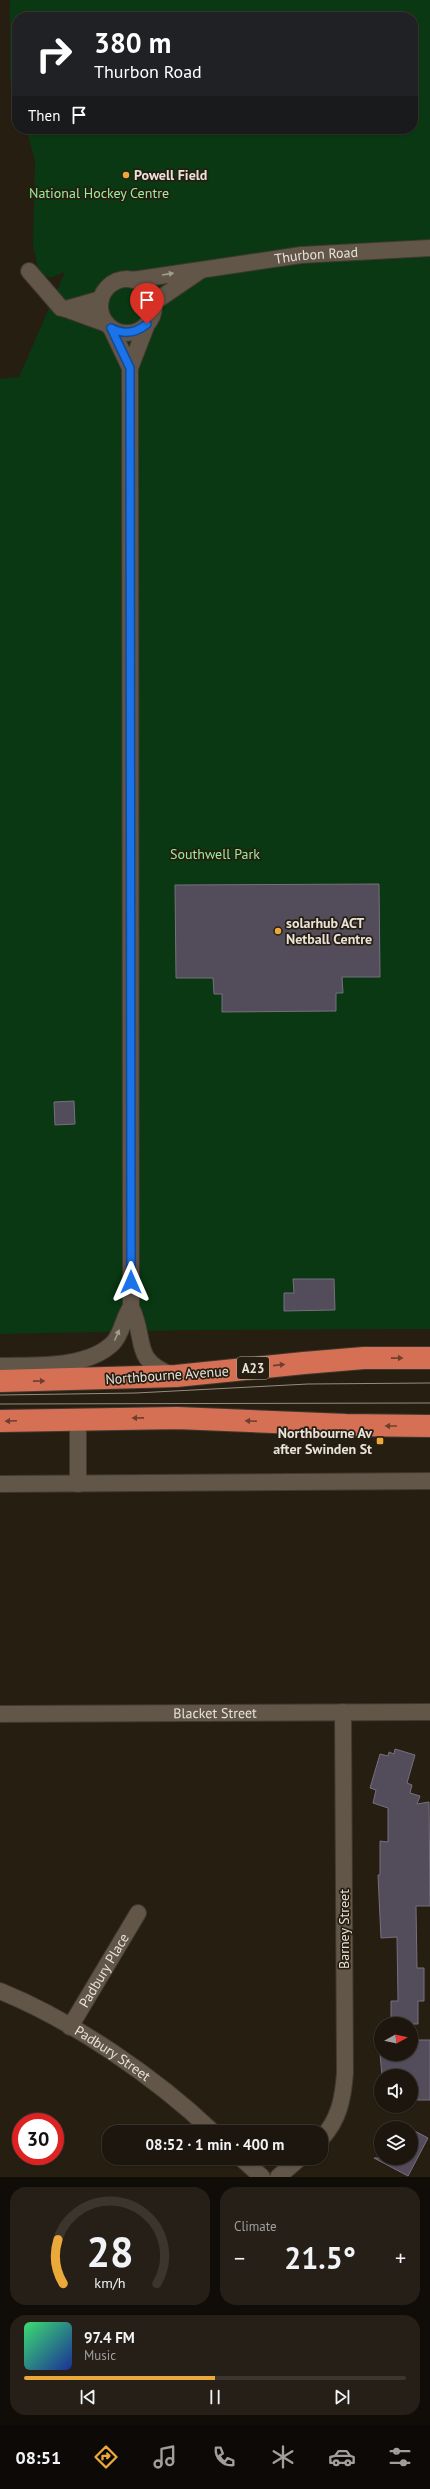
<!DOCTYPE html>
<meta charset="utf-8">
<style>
body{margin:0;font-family:"PT Sans",sans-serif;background:#251f17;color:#f1f3f6;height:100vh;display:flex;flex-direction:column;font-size:15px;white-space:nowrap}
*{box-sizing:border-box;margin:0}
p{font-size:13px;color:#a09f9e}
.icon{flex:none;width:22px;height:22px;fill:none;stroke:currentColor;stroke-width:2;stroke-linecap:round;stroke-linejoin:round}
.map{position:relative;height:2177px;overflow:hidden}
.side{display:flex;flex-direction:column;gap:10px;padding:10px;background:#100c08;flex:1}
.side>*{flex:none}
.banner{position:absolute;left:12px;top:12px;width:406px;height:122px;border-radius:16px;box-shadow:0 1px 3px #0004,0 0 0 1px #3b352e;background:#202124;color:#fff;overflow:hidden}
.needle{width:26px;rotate:82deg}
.fabs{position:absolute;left:374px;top:2017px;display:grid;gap:8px}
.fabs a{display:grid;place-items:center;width:44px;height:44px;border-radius:50%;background:#1d160e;box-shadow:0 1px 3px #0004,0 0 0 1px #3b352e;font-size:20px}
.speed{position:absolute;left:12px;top:2113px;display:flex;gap:8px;font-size:20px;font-weight:700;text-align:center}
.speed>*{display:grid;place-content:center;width:52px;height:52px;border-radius:50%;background:#1d160e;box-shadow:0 1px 3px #0004,0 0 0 1px #3b352e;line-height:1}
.speed .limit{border:6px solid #d22;background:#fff;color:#111}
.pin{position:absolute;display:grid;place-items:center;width:34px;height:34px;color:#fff;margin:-41px -17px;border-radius:50% 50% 50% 0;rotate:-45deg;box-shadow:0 0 4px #0007}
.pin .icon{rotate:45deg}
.me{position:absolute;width:44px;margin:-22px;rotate:0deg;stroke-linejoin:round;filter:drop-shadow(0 0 3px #0008)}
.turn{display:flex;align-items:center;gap:14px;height:84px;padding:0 16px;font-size:18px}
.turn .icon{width:52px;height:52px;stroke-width:2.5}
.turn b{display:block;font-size:28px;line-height:34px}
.then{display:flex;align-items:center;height:38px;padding:0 16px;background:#0003;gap:8px;font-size:15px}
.big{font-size:30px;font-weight:600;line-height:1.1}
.side .widget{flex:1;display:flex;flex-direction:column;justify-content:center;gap:6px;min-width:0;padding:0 14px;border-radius:16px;background:#251f17}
.side .dial{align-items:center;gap:0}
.dial svg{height:104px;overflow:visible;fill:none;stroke:#3b352e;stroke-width:7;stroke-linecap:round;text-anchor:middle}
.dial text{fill:#f1f3f6;stroke:none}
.song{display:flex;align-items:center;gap:12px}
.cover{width:48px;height:48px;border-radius:6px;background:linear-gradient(135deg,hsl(140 70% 55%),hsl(230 70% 35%))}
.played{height:4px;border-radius:2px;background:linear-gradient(90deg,#eba93a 50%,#3b352e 50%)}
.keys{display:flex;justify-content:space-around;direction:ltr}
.heat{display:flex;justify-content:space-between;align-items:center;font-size:22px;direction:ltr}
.side .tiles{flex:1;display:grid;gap:10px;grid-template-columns:1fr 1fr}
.widget:last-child{grid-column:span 2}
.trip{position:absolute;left:102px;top:2125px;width:226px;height:40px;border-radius:16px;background:#1d160e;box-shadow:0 1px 3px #0004,0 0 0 1px #3b352e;font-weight:600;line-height:40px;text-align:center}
.tabs{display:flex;height:64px;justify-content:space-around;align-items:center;background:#0c0906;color:#a09f9e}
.tabs .icon{width:28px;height:28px}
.tabs .selected{color:#eba93a}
.tabs b{font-size:18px;color:#f1f3f6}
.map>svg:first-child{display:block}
.green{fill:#093812}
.building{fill:#534c5a;stroke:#776f7f}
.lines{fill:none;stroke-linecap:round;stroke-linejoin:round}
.street-casing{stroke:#403831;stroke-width:18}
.highway-casing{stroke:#403831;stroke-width:24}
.street{stroke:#615648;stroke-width:16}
.highway{stroke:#d57055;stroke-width:22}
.tram{stroke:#948c83;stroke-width:1}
.oneway{fill:#a49c91}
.oneway2{fill:#6d3f2d}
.route-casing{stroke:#114b97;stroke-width:10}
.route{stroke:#1a73e8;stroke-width:7}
.poi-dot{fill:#eba93a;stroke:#271e12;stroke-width:1.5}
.labels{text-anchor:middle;stroke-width:3.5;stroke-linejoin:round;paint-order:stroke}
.shield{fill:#271e12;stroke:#aea79e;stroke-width:1}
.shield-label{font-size:13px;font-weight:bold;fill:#e8e2da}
.poi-label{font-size:14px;font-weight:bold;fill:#e8e2da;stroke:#271e12;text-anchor:start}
.park-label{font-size:14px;fill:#96ef9d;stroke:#271e12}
.street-label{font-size:14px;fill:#e8e2da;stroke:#271e12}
</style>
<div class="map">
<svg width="430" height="2177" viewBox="0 0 430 2177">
<rect width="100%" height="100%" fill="#271e12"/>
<!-- green -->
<path class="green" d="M10 0H430V1329L197 1330 0 1334V379L19 377 65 272 50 278 39 273 33 245 35 160 26 129H413V17H17V102L10 81Z"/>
<!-- building -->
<g class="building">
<path d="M379 884 380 977H342L343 993H336V1011L222 1012V994H214L213 978H176L175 885Z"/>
<path d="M74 1101 75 1124 55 1125 54 1102Z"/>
<path d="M293 1279H334L335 1310 284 1311V1293H294Z"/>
<path d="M395 1749 415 1755 407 1783 412 1785 410 1793 420 1796 417 1804 429 1802 430 1906H416L417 1968H424V2001H418V2024H391V2001H398L397 1937 381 1938 378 1875H380V1841L388 1842V1808L373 1803 376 1790 370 1788 380 1754 388 1756 389 1752 394 1754Z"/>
<path d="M411 2040H430V2100H411V2076H382L380 2054H411Z"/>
<path d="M411 2129 428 2138 408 2176 374 2158H411Z"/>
</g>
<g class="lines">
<!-- street casing -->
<g class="street-casing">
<g id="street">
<path d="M29 271 61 308 66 309 101 299"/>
<circle cx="127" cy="306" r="27"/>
<path id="s1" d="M133 280 301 255 430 248"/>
<path d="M153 303 200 271"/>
<path d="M66 309 107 324"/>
<path d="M147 324 130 368 131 1307C147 1339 131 1360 172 1375"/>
<path d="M111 328 130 368"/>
<path d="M0 1366C34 1365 87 1369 113 1343 122 1334 123 1318 131 1307"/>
<path d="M78 1419V1484"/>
<path d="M0 1484 430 1481"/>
<path id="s2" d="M0 1714 430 1712"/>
<path id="s3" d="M0 1991C74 2021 156 2078 213 2132"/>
<path id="s4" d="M70 2027 138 1913"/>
<path d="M321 2139C339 2120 343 2099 345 2073L343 1712"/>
<path d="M241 2158 262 2177"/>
<path d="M278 2177 300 2158"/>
</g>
</g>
<!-- highway casing -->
<g class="highway-casing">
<g id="highway">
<path d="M0 1381 176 1376 304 1363 364 1358H430"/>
<path d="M0 1421 177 1418 346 1425 430 1426"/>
</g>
</g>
<!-- street -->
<use href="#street" class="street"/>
<!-- highway -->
<use href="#highway" class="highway"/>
<!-- tram -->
<g class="tram">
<path d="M0 1395 136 1393 308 1384 430 1383"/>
<path d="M0 1404 430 1403"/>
</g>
</g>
<!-- one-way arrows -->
<defs><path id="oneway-solid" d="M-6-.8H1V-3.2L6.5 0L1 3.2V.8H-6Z"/></defs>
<g class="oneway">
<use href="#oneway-solid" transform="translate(168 274) rotate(-9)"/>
<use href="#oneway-solid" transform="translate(117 1335) rotate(-66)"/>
</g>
<g class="oneway2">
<use href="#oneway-solid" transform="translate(397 1358) rotate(-1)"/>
<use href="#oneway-solid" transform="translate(279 1365) rotate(-6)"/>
<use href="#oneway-solid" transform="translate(39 1381) rotate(-1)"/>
<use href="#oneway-solid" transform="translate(138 1418) rotate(179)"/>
<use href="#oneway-solid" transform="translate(11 1421) rotate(178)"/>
<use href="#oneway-solid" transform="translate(251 1421) rotate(-177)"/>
<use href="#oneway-solid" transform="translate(391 1426) rotate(180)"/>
</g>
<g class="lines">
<!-- route casing -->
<g class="route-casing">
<path id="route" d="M131 1282 130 368 111 328C124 335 136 333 147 324"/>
</g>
<!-- route -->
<use href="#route" class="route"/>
</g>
<!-- markers -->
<g class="poi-dot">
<circle cx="126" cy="175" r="4"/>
<circle cx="278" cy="931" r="4"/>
<rect x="376" y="1437" width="8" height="8" rx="2"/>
</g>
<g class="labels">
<!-- shield labels -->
<rect class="shield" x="237" y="1357" width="32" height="22" rx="3"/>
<g class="shield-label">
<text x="253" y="1373">A23</text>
</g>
<!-- poi labels -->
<g class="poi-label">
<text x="134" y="180">Powell Field</text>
<text x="286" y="928">solarhub ACT<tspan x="286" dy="16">Netball Centre</tspan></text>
<text x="372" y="1438" text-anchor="end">Northbourne Av<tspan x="372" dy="16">after Swinden St</tspan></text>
</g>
<!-- park labels -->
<g class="park-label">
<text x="99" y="198">National Hockey Centre</text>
<text x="215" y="859">Southwell Park</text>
</g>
<!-- street labels -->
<g class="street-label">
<text dy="5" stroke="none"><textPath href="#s1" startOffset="185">Thurbon Road</textPath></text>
<text transform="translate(167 1375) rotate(-4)" y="5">Northbourne Avenue</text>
<text dy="5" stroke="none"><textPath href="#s2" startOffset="215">Blacket Street</textPath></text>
<text transform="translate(344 1929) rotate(-90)" y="5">Barney Street</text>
<text dy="5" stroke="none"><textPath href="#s4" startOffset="66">Padbury Place</textPath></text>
<text dy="5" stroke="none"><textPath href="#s3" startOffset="129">Padbury Street</textPath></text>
</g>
</g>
</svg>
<div class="fabs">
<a><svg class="needle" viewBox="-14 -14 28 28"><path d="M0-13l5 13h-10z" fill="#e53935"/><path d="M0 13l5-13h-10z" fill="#a09f9e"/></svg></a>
<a><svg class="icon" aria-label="sound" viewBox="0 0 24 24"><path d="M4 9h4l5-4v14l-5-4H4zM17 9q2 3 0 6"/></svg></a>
<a><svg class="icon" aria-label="layers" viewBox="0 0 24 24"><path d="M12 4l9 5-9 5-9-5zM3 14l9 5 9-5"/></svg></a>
</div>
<div class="speed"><div class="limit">30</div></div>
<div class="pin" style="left:147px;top:324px;background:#d93025"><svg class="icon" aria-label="arrive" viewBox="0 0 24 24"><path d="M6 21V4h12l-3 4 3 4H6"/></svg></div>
<svg class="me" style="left:131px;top:1282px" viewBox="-20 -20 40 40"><path d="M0-17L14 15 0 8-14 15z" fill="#1a73e8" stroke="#fff" stroke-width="4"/></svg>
<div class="trip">08:52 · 1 min · 400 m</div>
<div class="banner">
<div class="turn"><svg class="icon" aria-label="right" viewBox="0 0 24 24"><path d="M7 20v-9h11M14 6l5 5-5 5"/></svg><div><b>380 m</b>Thurbon Road</div></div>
<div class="then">Then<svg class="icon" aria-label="arrive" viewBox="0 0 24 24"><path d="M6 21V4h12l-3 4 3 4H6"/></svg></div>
</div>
</div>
<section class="side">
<div class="tiles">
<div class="widget dial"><svg viewBox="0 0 100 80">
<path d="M14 69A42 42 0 1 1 86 69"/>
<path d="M14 69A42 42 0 0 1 10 35" stroke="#eba93a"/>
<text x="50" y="56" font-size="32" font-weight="700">28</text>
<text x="50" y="72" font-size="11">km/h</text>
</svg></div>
<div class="widget"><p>Climate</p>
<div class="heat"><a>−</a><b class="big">21.5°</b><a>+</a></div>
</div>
<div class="widget">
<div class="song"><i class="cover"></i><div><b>97.4 FM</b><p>Music</p></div></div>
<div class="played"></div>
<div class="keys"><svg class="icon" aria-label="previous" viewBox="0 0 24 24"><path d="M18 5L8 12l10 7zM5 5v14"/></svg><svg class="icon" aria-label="pause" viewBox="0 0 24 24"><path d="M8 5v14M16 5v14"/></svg><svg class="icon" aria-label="next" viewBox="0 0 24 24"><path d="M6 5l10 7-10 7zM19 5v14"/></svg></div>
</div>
</div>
</section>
<nav class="tabs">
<b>08:51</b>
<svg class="icon selected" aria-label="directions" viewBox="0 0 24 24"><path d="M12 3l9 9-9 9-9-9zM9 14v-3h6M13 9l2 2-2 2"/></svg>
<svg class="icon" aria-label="music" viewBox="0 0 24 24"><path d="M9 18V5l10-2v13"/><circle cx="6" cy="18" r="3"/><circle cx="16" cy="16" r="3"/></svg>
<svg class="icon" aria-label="phone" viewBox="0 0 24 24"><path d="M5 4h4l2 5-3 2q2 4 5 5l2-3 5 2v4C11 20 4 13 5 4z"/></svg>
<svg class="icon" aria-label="climate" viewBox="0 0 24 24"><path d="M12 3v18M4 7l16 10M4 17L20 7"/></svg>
<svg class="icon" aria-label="car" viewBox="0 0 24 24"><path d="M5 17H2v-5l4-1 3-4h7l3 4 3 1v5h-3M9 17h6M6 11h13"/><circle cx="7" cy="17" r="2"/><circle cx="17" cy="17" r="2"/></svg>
<svg class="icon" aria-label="filters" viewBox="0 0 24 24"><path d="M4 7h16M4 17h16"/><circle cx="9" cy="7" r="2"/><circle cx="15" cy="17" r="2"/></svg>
</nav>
